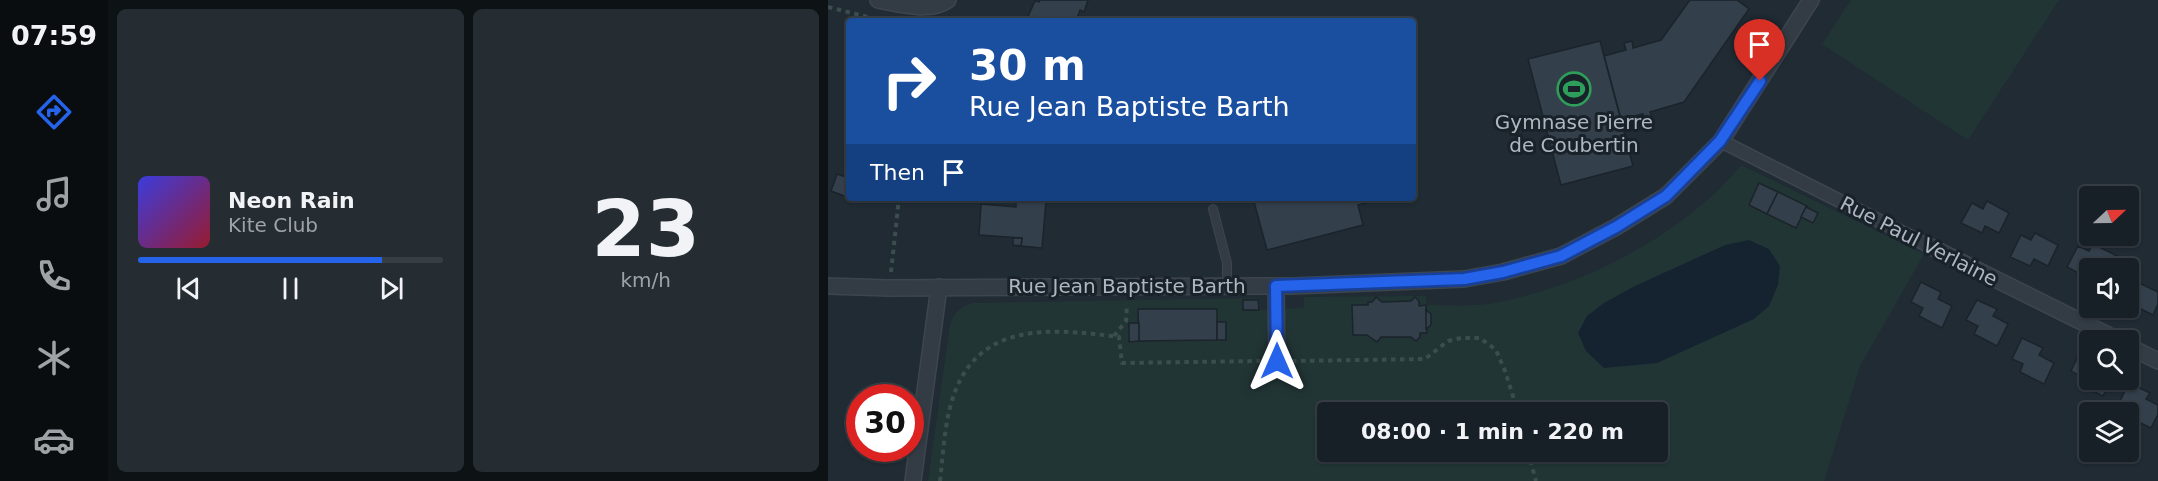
<!DOCTYPE html>
<meta charset="utf-8">
<style>
body{margin:0;font-family:"DejaVu Sans",sans-serif;background:#252d33;color:#f1f3f6;height:100vh;display:flex;flex-direction:column;font-size:22px;white-space:nowrap}
*{box-sizing:border-box;margin:0}
p{font-size:20px;color:#9fa3a7}
.icon{flex:none;width:33px;height:33px;fill:none;stroke:currentColor;stroke-width:2;stroke-linecap:round;stroke-linejoin:round}
.map{position:relative;flex:1;overflow:hidden}
.details{display:flex;flex-direction:column;gap:9px;padding:9px;background:#0d1215;width:720px}
.details>*{flex:none}
.guide{position:absolute;left:18px;top:18px;width:570px;height:183px;border-radius:6px;box-shadow:0 2px 4px #0004,0 0 0 2px #363e44;background:#1a4fa0;color:#fff;overflow:hidden}
.needle{width:39px;rotate:68deg}
.buttons{position:absolute;left:1251px;top:186px;display:grid;gap:12px}
.buttons a{display:grid;place-items:center;width:60px;height:60px;border-radius:6px;background:#182027;box-shadow:0 2px 4px #0004,0 0 0 2px #363e44;font-size:30px}
.speed{position:absolute;left:18px;top:384px;display:flex;gap:12px;font-size:30px;font-weight:700;text-align:center}
.speed>*{display:grid;place-content:center;width:78px;height:78px;border-radius:50%;background:#182027;box-shadow:0 2px 4px #0004,0 0 0 2px #363e44;line-height:1}
.speed .limit{border:9px solid #d22;background:#fff;color:#111}
.pin{position:absolute;display:grid;place-items:center;width:51px;height:51px;color:#fff;margin:-62px -26px;border-radius:50% 50% 50% 0;rotate:-45deg;box-shadow:0 0 6px #0007}
.pin .icon{rotate:45deg}
.me{position:absolute;width:66px;margin:-33px;rotate:0deg;stroke-linejoin:round;filter:drop-shadow(0 0 4px #0008)}
.turn{display:flex;align-items:center;gap:21px;height:126px;padding:0 24px;font-size:27px}
.turn .icon{width:78px;height:78px;stroke-width:2.5}
.turn b{display:block;font-size:42px;line-height:51px}
.then{display:flex;align-items:center;height:57px;padding:0 24px;background:#0003;gap:12px;font-size:22px}
.details .widget{flex:1;display:flex;flex-direction:column;justify-content:center;gap:9px;min-width:0;padding:0 21px;border-radius:9px;background:#252d33}
.details .dial{align-items:center;gap:0}
.dial b{font-size:78px;line-height:1}
.song{display:flex;align-items:center;gap:18px}
.cover{width:72px;height:72px;border-radius:9px;background:linear-gradient(135deg,hsl(240 70% 55%),hsl(350 70% 35%))}
.played{height:6px;border-radius:3px;background:linear-gradient(90deg,#2563eb 80%,#363e44 80%)}
.keys{display:flex;justify-content:space-around;direction:ltr}
.details .tiles{flex:1;display:grid;gap:9px;grid-template-columns:repeat(2,1fr)}
.trip{position:absolute;left:489px;top:402px;width:351px;height:60px;border-radius:6px;background:#182027;box-shadow:0 2px 4px #0004,0 0 0 2px #363e44;font-weight:700;line-height:60px;text-align:center}
main{display:flex;flex:1;min-height:0}
.tab-bar{display:flex;flex-direction:column;width:108px;justify-content:space-around;align-items:center;background:#0a0d10;color:#9fa3a7}
.tab-bar .icon{width:42px;height:42px}
.tab-bar .active{color:#2563eb}
.tab-bar b{font-size:27px;color:#f1f3f6}
.map>svg:first-child{display:block}
.green{fill:#223535;fill-rule:evenodd}
.water{fill:#152330}
.building{fill:#333f4b;stroke:#1b232b;stroke-width:1.5}
.lines{fill:none;stroke-linecap:round;stroke-linejoin:round}
.service-casing{stroke:#3d454e;stroke-width:10}
.pedestrian-casing{stroke:#3d454e;stroke-width:15}
.minor-casing{stroke:#3d454e;stroke-width:18}
.path{stroke:#3b4e4d;stroke-width:4;stroke-dasharray:4.5 4.5;stroke-linecap:butt}
.service{stroke:#333c45;stroke-width:8}
.pedestrian{stroke:#333c45;stroke-width:12}
.minor{stroke:#333c45;stroke-width:15}
.route-casing{stroke:#184099;stroke-width:15}
.route{stroke:#2563eb;stroke-width:10}
.labels{text-anchor:middle;stroke-width:6;stroke-linejoin:round;paint-order:stroke}
.poi-label{font-size:20px;fill:#adb7c2;stroke:#192129}
.street-label{font-size:20px;fill:#adb7c2;stroke:#192129}
</style>
<main>
<nav class="tab-bar">
<b>07:59</b>
<svg class="icon active" aria-label="directions" viewBox="0 0 24 24"><path d="M12 3l9 9-9 9-9-9zM9 14v-3h6M13 9l2 2-2 2"/></svg>
<svg class="icon" aria-label="music" viewBox="0 0 24 24"><path d="M9 18V5l10-2v13"/><circle cx="6" cy="18" r="3"/><circle cx="16" cy="16" r="3"/></svg>
<svg class="icon" aria-label="phone" viewBox="0 0 24 24"><path d="M5 4h4l2 5-3 2q2 4 5 5l2-3 5 2v4C11 20 4 13 5 4z"/></svg>
<svg class="icon" aria-label="climate" viewBox="0 0 24 24"><path d="M12 3v18M4 7l16 10M4 17L20 7"/></svg>
<svg class="icon" aria-label="car" viewBox="0 0 24 24"><path d="M5 17H2v-5l4-1 3-4h7l3 4 3 1v5h-3M9 17h6M6 11h13"/><circle cx="7" cy="17" r="2"/><circle cx="17" cy="17" r="2"/></svg>
</nav>
<section class="details">
<div class="tiles">
<div class="widget">
<div class="song"><i class="cover"></i><div><b>Neon Rain</b><p>Kite Club</p></div></div>
<div class="played"></div>
<div class="keys"><svg class="icon" aria-label="previous" viewBox="0 0 24 24"><path d="M18 5L8 12l10 7zM5 5v14"/></svg><svg class="icon" aria-label="pause" viewBox="0 0 24 24"><path d="M8 5v14M16 5v14"/></svg><svg class="icon" aria-label="next" viewBox="0 0 24 24"><path d="M6 5l10 7-10 7zM19 5v14"/></svg></div>
</div>
<div class="widget dial"><b>23</b><p>km/h</p></div>
</div>
</section>
<div class="map">
<svg width="1330" height="481" viewBox="0 0 1330 481">
<rect width="100%" height="100%" fill="#202b34"/>
<!-- green -->
<g class="green">
<path d="M1023 0H1231L1140 140 994 44Z"/>
<path d="M913 165 1096 254 1032 366 996 481H100L122 325C126 312 132 308 144 303L431 298 432 310 476 308V297L598 296 599 305C622 305 649 307 672 302 752 285 824 249 885 195 895 186 904 175 913 165ZM500 412H830V452H500Z"/>
</g>
<!-- water -->
<path class="water" d="M921 240 941 249 952 266 950 285 941 306 926 319 829 363 776 368 758 351 750 333 759 316 776 303 807 286 897 245Z"/>
<!-- building -->
<g class="building">
<path d="M212 0H260L256 12 252 10 249 18 257 21H198L207 1 211 2Z"/>
<path d="M862 0H909L921 9 856 102 822 112 824 117 816 119 815 114 793 119 776 56 798 50 796 43 804 41 805 48 833 40Z"/>
<path d="M772 41 805 166 733 185 700 59Z"/>
<path d="M9 174 21 178 19 197 3 191Z"/>
<path d="M931 183 950 192 939 214 921 205Z"/>
<path d="M950 192 979 206 968 228 939 214Z"/>
<path d="M425 198H555L530 205 535 225 439 250Z"/>
<path d="M188 199 218 201 214 248 193 246 194 238 151 235 153 204 188 207Z"/>
<path d="M1159 201 1181 213 1171 233 1157 226 1154 233 1133 223 1144 203 1155 209Z"/>
<path d="M978 207 990 213 985 223 973 217Z"/>
<path d="M1207 233 1230 245 1220 266 1206 259 1202 266 1182 257 1193 235 1203 240Z"/>
<path d="M185 238H194L193 246 185 245Z"/>
<path d="M1265 244 1289 256 1283 268H1262L1260 278 1239 267 1250 246 1261 251Z"/>
<path d="M1093 282 1113 292 1110 299 1124 306 1114 328 1091 316 1095 308 1083 302Z"/>
<path d="M1311 283 1330 292V304L1325 315 1311 308 1307 316 1289 308H1300V288L1307 291Z"/>
<path d="M548 297 554 302 583 301 587 297 591 301V306L598 305 599 333H592V337L588 341 583 337H553L549 342 539 335H525L524 305H540V302H544Z"/>
<path d="M415 300H430L431 310H415Z"/>
<path d="M1149 300 1169 309 1165 316 1180 324 1169 346 1146 334 1150 326 1138 320Z"/>
<path d="M310 309H389V340L311 341Z"/>
<path d="M598 310 603 314V325L598 329Z"/>
<rect x="389" y="322" width="9" height="18"/>
<path d="M301 323H311V341L301 342Z"/>
<path d="M1194 338 1215 348 1211 355 1226 363 1216 384 1192 372 1195 364 1184 359Z"/>
<path d="M1253 350 1262 354V380H1283L1275 396 1251 384 1254 377 1243 371Z"/>
<path d="M1301 383 1322 393 1318 399 1330 405V414L1323 428 1300 417 1302 409 1291 403Z"/>
</g>
<g class="lines">
<!-- service casing -->
<g class="service-casing">
<path id="service" d="M385 209 399 263V286"/>
</g>
<!-- pedestrian casing -->
<g class="pedestrian-casing">
<path id="pedestrian" d="M893 141 1101 246"/>
</g>
<!-- minor casing -->
<g class="minor-casing">
<g id="minor">
<path d="M50 0C71 4 102 13 120 0"/>
<path d="M1101 246 1290 340"/>
<path d="M0 286 61 288 465 286 636 279 675 272 733 256 788 227 838 196 893 141 983 0"/>
<path d="M448 286 449 361"/>
<path d="M1300 346 1330 361"/>
<path d="M85 481 111 287"/>
</g>
</g>
<!-- path -->
<g class="path">
<path d="M0 7 56 21"/>
<path d="M63 272 71 198"/>
<path d="M286 336 298 321 299 305"/>
<path d="M464 361 597 359 620 341 633 338H652L668 350 677 371 690 412"/>
<path d="M700 452 708 481"/>
<path d="M112 481C115 456 116 429 123 404 146 320 223 328 291 337L294 363 432 361"/>
</g>
<!-- service -->
<use href="#service" class="service"/>
<!-- pedestrian -->
<use href="#pedestrian" class="pedestrian"/>
<!-- minor -->
<use href="#minor" class="minor"/>
</g>
<g class="lines">
<!-- route casing -->
<g class="route-casing">
<path id="route" d="M449 361 448 286 636 279 675 272 733 256 788 227 838 196 892 141 932 81"/>
</g>
<!-- route -->
<use href="#route" class="route"/>
</g>
<!-- icons -->
<defs>
<g id="stadium-ring" transform="scale(1.725)"><circle r="9.5" fill="#192129" stroke="#2e9e5b" stroke-width="1.5"/><path d="M0-5a6.5 5 0 1 0 0 10a6.5 5 0 1 0 0-10ZM-3.5-1.8h7v3.6h-7Z" fill="#2e9e5b"/></g>
</defs>
<g fill-rule="evenodd">
<use href="#stadium-ring" x="746" y="89"/>
</g>
<g class="labels">
<!-- poi labels -->
<g class="poi-label">
<text x="746" y="129">Gymnase Pierre<tspan x="746" dy="23">de Coubertin</tspan></text>
</g>
<!-- street labels -->
<g class="street-label">
<text transform="translate(1091 241) rotate(27)" y="7">Rue Paul Verlaine</text>
<text x="299" y="293">Rue Jean Baptiste Barth</text>
</g>
</g>
</svg>
<div class="buttons">
<a><svg class="needle" viewBox="-14 -14 28 28"><path d="M0-13l5 13h-10z" fill="#e53935"/><path d="M0 13l5-13h-10z" fill="#9fa3a7"/></svg></a>
<a><svg class="icon" aria-label="sound" viewBox="0 0 24 24"><path d="M4 9h4l5-4v14l-5-4H4zM17 9q2 3 0 6"/></svg></a>
<a><svg class="icon" aria-label="search" viewBox="0 0 24 24"><circle cx="10" cy="10" r="6"/><path d="M15 15l6 6"/></svg></a>
<a><svg class="icon" aria-label="layers" viewBox="0 0 24 24"><path d="M12 4l9 5-9 5-9-5zM3 14l9 5 9-5"/></svg></a>
</div>
<div class="speed"><div class="limit">30</div></div>
<div class="pin" style="left:932px;top:81px;background:#d93025"><svg class="icon" aria-label="arrive" viewBox="0 0 24 24"><path d="M6 21V4h12l-3 4 3 4H6"/></svg></div>
<svg class="me" style="left:449px;top:361px" viewBox="-20 -20 40 40"><path d="M0-17L14 15 0 8-14 15z" fill="#2563eb" stroke="#fff" stroke-width="4"/></svg>
<div class="trip">08:00 · 1 min · 220 m</div>
<div class="guide">
<div class="turn"><svg class="icon" aria-label="right" viewBox="0 0 24 24"><path d="M7 20v-9h11M14 6l5 5-5 5"/></svg><div><b>30 m</b>Rue Jean Baptiste Barth</div></div>
<div class="then">Then<svg class="icon" aria-label="arrive" viewBox="0 0 24 24"><path d="M6 21V4h12l-3 4 3 4H6"/></svg></div>
</div>
</div>
</main>
